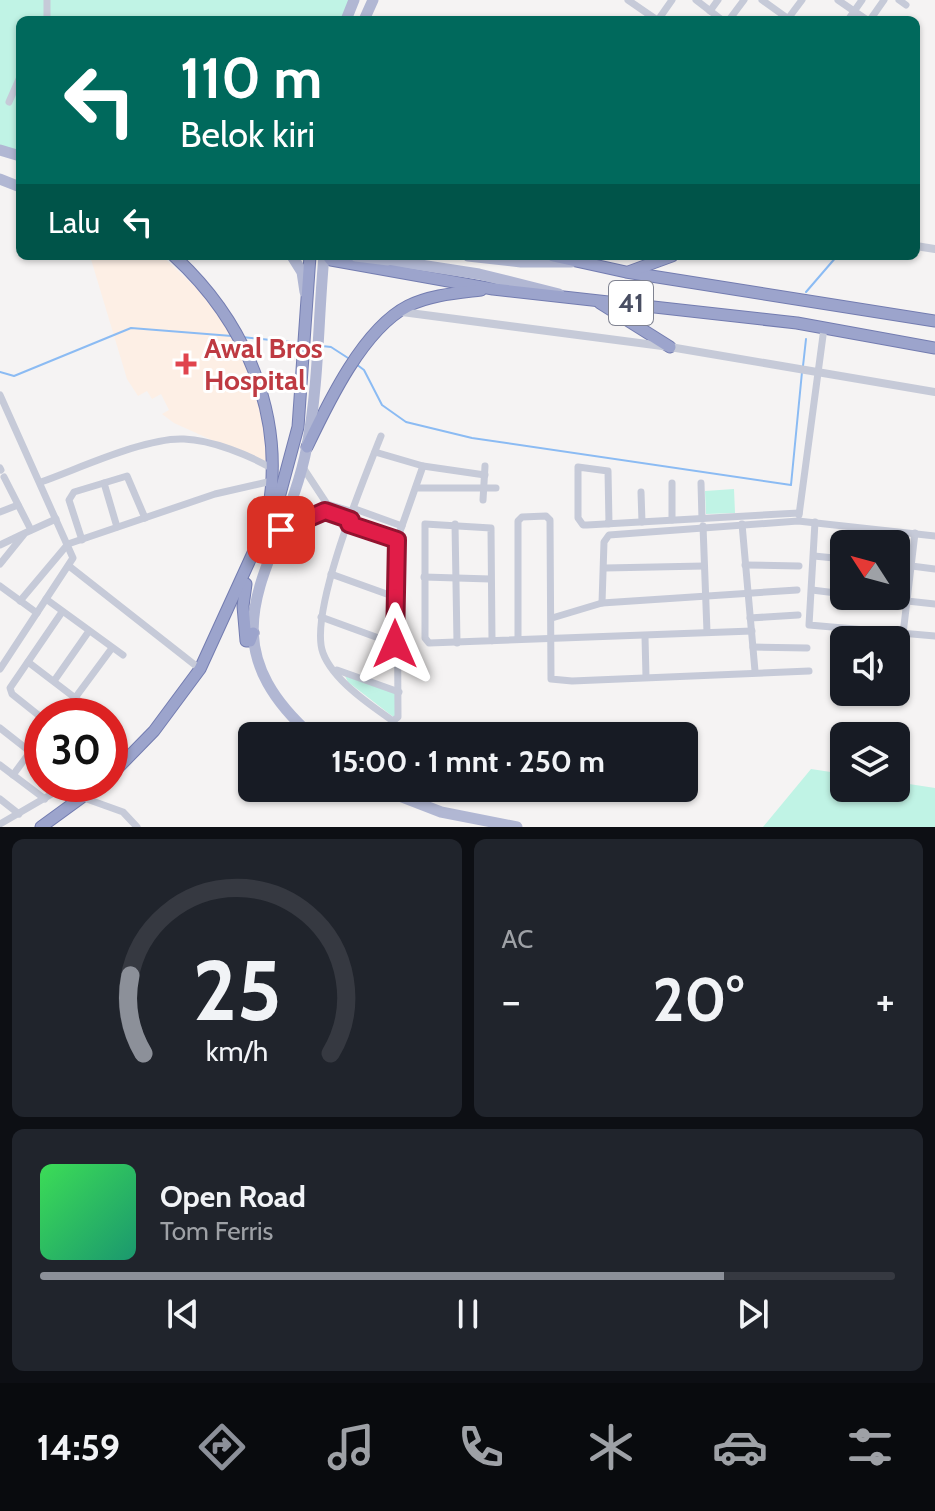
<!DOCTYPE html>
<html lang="id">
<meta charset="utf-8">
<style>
body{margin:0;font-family:Cabin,sans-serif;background:#20242c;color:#f1f3f6;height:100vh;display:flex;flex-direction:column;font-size:30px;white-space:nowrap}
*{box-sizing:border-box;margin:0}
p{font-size:26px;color:#9ea1a6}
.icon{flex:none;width:44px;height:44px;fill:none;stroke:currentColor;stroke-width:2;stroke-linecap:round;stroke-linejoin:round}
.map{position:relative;height:827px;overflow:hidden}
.drawer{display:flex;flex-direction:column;gap:12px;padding:12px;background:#0d0f14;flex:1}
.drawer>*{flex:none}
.top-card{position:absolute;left:16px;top:16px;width:904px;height:244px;border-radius:12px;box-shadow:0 2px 6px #0004;background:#00695c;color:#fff;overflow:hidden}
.needle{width:52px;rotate:306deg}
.tools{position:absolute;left:830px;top:530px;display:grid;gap:16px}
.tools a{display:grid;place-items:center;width:80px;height:80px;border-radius:12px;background:#171b24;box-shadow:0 2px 6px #0004;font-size:40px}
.speed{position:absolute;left:24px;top:698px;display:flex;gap:16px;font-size:40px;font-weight:700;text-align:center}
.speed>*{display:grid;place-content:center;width:104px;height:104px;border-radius:50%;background:#171b24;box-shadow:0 2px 6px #0004;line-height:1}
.speed .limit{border:12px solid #d22;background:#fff;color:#111}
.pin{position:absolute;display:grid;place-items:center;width:68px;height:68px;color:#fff;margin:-34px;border-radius:16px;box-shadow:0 4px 12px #0006}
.me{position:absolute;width:88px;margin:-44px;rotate:0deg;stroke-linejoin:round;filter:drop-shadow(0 0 6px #0008)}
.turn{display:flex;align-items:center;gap:28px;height:168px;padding:0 32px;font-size:36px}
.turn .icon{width:104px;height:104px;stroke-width:2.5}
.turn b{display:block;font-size:56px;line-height:68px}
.then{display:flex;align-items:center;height:76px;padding:0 32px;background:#0003;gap:16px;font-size:30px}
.big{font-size:60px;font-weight:700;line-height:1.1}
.drawer .tile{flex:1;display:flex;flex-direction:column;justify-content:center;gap:12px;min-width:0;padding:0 28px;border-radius:12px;background:#20242c}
.drawer .dial{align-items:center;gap:0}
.dial svg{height:208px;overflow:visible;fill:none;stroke:#363941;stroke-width:7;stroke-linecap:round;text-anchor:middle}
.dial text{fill:#f1f3f6;stroke:none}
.song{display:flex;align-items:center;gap:24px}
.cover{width:96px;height:96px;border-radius:12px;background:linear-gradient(135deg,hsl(130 70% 55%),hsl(160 70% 35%))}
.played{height:8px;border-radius:4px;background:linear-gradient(90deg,#8c9099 80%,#363941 80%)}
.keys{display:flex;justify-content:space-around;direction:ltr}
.heat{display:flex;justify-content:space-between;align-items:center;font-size:44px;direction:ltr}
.drawer .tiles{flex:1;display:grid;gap:12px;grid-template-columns:1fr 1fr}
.tile:last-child{grid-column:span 2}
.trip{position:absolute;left:238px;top:722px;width:460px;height:80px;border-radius:12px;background:#171b24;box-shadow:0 2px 6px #0004;font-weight:700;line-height:80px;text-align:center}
.menu{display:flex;height:128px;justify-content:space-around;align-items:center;background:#090b0e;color:#9ea1a6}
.menu .icon{width:56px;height:56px}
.menu .current{color:#8c9099}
.menu b{font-size:36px;color:#f1f3f6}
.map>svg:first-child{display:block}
.medical{fill:#fdefe5}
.green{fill:#c0f3e5}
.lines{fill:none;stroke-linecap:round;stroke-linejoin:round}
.stream{stroke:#8bbbf3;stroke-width:2}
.trunk-casing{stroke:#737cb0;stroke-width:13}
.minor{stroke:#c6cad8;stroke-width:7}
.tertiary{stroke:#c6cad8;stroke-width:8}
.primary{stroke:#b1b7d3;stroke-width:11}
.trunk{stroke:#9ca4cc;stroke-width:11}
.primary-bridge{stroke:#b1b7d3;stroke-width:11}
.route-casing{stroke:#92132f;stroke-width:20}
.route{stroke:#e11d48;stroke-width:14}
.health-dot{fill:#e0444e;stroke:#fff;stroke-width:3}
.labels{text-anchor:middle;stroke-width:6;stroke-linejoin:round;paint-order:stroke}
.shield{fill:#fff;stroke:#808391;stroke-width:2}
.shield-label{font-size:26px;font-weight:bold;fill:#494e62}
.health-label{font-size:28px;font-weight:bold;fill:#be3a42;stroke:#fff;text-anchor:start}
</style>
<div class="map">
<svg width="935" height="827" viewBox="0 0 935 827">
<rect width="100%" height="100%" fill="#f5f3f3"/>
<!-- medical -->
<path class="medical" d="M90 256H162L203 294 244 352 262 412 267 465 174 423 162 414 169 410 161 394 152 399 147 391 138 396 127 379Z"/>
<!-- green -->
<g class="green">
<path d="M0 0H357L348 20H20V158L0 151Z"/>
<path d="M734 489 735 513 706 514 705 491Z"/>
<path d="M345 676 395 693 396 719 348 682Z"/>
<path d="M811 769 844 774V788H896V782L935 788V827H763Z"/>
</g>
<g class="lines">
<!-- stream -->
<g class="stream">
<path d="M806 292 837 256"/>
<path d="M242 337 300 343"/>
<path d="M322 346 331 347 348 358"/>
<path d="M356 364 364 370 382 405 406 422 472 438 791 485 802 372"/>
<path d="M803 366 806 339"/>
<path d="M0 372 14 376 131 328 232 336"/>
</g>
<!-- trunk casing -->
<g class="trunk-casing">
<g id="trunk">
<path d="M174 256C245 321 286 415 268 512"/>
<path d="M328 256 331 260 493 289 797 323 935 348"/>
<path d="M553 256 626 272 935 321"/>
<path d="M631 271 672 256"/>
<path d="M600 303 670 347"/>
<path d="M307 447C328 403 363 329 408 306 430 295 457 293 481 290"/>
<path d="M246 584 243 606 246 641H250L253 633"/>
<path d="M110 776 154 731 200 669 280 494 298 427 310 256"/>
<path d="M41 827 100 784"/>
</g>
</g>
<!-- minor -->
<g class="minor">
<path d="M47 0V20"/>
<path d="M628 0 657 20"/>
<path d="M696 0 722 20"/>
<path d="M762 0 790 20"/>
<path d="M838 0 867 20"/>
<path d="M899 0 906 5"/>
<path d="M710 11 718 0"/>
<path d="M658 20 672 0"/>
<path d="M729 20 744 0"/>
<path d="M787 20 802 0"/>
<path d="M848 20 862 0"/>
<path d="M870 20 884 0"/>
<path d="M20 63V67"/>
<path d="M9 102 20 77"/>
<path d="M0 395 73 558 0 669"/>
<path d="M381 436C364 479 308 613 323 653 333 680 370 705 393 721L398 717 397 540 423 466"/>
<path d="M375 452 423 466 485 475"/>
<path d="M302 466 327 504 354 512"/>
<path d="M0 468 1 470"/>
<path d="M4 477 31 530"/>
<path d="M41 482C78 469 146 437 184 439 212 440 249 455 273 469"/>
<path d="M104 483 117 527"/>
<path d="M672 483V520"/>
<path d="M701 483 702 519"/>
<path d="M418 488H496"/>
<path d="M641 492 642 522"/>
<path d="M483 500 485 466"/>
<path d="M355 509 402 526"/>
<path d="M0 512 18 505"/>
<path d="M799 515 824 328"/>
<path d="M815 522 809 625 935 636"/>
<path d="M349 524 397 540"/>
<path d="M455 524 457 643"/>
<path d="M609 524 608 471 578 467V518L583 525H587L799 513"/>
<path d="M742 524 755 671"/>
<path d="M703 526 707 632"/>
<path d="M281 530 325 511 351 520"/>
<path d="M82 540 69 500 74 492 127 476 145 518"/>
<path d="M0 545 23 534"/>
<path d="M814 556 844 559"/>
<path d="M0 564 25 533 56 519"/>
<path d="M896 564 935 569"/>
<path d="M745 565 799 566"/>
<path d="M69 566 200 669"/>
<path d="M605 568 704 566"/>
<path d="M331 574 395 597"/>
<path d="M424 577 490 579"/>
<path d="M0 586 37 613"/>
<path d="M812 590 844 594"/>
<path d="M861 596 935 604"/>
<path d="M46 599 123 655"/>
<path d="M20 601 68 544 215 494 272 481"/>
<path d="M602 603 604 542 609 535 798 521 935 536"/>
<path d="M321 617 395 644"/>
<path d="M552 618 602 603 797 590"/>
<path d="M750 618 798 615"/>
<path d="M903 634 915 533"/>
<path d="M645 637 646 677"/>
<path d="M518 639V521L522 517 546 516 550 520 551 679 572 681 809 671"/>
<path d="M492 641 491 528 425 524V638L429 643 752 631"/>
<path d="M753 647 807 648"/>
<path d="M28 662 87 707"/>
<path d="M337 670 399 692"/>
<path d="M54 681 89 631"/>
<path d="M75 698 112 648"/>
<path d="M42 718 12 694 10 688 62 612"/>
<path d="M0 728 42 761"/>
<path d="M0 765 45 799"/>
<path d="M13 775 30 752"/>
<path d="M84 798 123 812 137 827"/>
<path d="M0 799 19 814"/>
<path d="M0 824 69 784"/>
</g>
<!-- tertiary -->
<g class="tertiary">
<path d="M916 246 935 249"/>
<path d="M402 312 670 347 935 392"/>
</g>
<!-- primary -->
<g class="primary">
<path d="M346 20 354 0"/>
<path d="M364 20 373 0"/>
<path d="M0 150 20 156"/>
<path d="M0 179 20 187"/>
<path d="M292 256 302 272 305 292"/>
<path d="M468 256 521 262H571"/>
<path d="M388 260 479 274 559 294"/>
<path d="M312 736C195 632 285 563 307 446 319 383 318 319 324 256"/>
<path d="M379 788 441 812 517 827"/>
</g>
<!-- trunk -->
<use href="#trunk" class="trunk"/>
<!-- primary-bridge -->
<path class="primary-bridge" d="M356 256 388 260"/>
</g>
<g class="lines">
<!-- route casing -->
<g class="route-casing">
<path id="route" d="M281 530 325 511 351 520 349 524 397 540 395 644"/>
</g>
<!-- route -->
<use href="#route" class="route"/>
</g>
<!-- markers -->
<path class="health-dot" d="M182 352h8v8h8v8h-8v8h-8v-8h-8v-8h8z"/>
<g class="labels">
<!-- shield labels -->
<rect class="shield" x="609" y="281" width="44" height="44" rx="6"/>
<g class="shield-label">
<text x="631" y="312">41</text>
</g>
<!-- health labels -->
<g class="health-label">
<text x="204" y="358">Awal Bros<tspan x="204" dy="32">Hospital</tspan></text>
</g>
</g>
</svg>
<div class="tools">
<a><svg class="needle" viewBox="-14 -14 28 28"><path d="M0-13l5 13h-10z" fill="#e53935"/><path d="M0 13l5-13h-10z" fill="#9ea1a6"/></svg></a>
<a><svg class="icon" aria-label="sound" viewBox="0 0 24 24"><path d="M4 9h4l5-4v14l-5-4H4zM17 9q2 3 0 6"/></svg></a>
<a><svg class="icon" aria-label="layers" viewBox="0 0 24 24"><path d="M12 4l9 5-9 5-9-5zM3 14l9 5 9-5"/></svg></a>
</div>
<div class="speed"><div class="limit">30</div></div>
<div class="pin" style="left:281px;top:530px;background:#d93025"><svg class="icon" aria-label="arrive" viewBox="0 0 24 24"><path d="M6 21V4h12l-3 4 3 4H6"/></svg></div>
<svg class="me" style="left:395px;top:644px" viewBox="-20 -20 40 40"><path d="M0-17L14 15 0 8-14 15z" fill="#e11d48" stroke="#fff" stroke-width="4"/></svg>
<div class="trip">15:00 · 1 mnt · 250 m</div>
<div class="top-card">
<div class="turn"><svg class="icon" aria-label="left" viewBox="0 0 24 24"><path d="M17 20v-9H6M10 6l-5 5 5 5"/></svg><div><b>110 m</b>Belok kiri</div></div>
<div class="then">Lalu<svg class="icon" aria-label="left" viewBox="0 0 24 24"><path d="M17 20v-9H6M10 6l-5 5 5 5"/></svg></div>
</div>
</div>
<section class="drawer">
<div class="tiles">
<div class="tile dial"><svg viewBox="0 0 100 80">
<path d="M14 69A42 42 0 1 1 86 69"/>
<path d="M14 69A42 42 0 0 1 9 39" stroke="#8c9099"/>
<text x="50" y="56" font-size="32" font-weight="700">25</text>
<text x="50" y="72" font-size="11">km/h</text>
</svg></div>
<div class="tile"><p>AC</p>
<div class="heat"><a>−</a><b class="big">20°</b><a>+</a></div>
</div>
<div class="tile">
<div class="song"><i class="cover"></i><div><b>Open Road</b><p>Tom Ferris</p></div></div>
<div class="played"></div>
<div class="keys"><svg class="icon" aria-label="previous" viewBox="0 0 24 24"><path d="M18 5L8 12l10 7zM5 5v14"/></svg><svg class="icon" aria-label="pause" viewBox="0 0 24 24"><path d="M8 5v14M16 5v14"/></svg><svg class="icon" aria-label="next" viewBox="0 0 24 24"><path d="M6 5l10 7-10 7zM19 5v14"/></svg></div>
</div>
</div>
</section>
<nav class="menu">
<b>14:59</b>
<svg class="icon current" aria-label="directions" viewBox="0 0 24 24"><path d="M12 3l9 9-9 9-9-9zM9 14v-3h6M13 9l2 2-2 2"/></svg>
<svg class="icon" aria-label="music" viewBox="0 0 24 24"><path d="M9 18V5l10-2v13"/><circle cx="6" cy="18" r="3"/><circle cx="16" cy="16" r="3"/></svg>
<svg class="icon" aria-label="phone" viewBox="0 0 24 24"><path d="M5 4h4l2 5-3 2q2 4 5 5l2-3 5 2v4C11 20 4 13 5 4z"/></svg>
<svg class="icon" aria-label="climate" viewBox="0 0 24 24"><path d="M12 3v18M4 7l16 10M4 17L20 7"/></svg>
<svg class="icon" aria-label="car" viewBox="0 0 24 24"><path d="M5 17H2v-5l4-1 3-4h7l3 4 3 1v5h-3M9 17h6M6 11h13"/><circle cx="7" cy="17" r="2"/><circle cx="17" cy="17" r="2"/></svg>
<svg class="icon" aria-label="filters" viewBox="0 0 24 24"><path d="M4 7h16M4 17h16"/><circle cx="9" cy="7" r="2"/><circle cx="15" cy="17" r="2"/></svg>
</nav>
